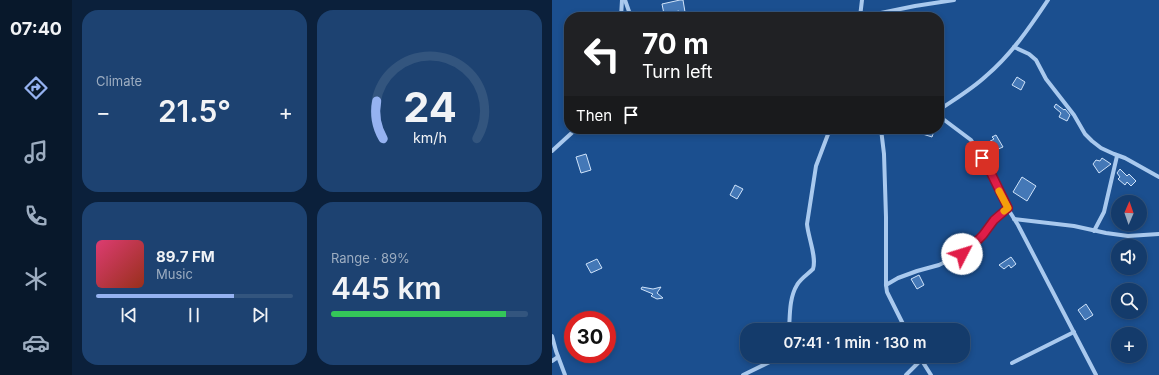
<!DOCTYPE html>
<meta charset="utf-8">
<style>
body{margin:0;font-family:Inter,sans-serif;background:#1d4271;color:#f1f3f6;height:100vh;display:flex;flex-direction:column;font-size:15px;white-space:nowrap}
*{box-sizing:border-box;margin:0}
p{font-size:13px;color:#9dadc1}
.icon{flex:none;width:22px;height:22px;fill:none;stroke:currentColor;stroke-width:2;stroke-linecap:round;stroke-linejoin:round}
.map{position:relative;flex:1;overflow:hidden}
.drawer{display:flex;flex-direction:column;gap:10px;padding:10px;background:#0b203b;width:480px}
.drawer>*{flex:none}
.banner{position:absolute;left:12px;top:12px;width:380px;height:122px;border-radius:16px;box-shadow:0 2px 6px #0003,0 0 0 1px #33557e;background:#202124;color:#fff;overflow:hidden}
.needle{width:26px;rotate:2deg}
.controls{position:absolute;left:559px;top:195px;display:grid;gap:8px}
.controls a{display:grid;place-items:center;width:36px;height:36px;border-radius:50%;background:#143b6b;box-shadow:0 2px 6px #0003,0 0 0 1px #33557e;font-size:20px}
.speed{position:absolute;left:12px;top:311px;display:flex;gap:8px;font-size:20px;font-weight:700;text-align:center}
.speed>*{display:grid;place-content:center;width:52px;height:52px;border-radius:50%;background:#143b6b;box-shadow:0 2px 6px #0003,0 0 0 1px #33557e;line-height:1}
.speed .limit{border:6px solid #d22;background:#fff;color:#111}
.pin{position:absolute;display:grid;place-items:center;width:34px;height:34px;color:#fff;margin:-17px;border-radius:8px;box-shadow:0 2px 6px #0006}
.me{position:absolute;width:44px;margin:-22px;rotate:50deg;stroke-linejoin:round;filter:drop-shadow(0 0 3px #0008)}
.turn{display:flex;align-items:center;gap:14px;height:84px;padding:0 12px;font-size:18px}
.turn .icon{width:52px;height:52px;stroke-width:2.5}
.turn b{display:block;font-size:28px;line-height:34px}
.then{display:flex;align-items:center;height:38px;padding:0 12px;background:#0003;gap:8px;font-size:15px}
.big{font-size:30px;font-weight:600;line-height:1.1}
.drawer .tile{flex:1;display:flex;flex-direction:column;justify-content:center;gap:6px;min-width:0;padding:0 14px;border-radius:16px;background:#1d4271}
.drawer .dial{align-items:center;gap:0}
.dial svg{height:104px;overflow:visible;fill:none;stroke:#33557e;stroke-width:7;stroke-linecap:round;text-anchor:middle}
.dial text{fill:#f1f3f6;stroke:none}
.song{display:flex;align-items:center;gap:12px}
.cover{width:48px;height:48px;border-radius:6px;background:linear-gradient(135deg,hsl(340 70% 55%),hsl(10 70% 35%))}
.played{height:4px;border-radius:2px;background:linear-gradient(90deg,#95b2f1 70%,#33557e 70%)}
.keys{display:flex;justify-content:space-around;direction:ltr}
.heat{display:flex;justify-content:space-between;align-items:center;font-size:22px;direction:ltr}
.charge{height:6px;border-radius:3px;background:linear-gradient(90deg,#34c759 89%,#33557e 0)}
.drawer .tiles{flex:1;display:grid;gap:10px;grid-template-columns:repeat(2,1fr)}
.trip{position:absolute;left:188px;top:323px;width:230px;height:40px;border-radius:16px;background:#143b6b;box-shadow:0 2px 6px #0003,0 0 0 1px #33557e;font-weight:600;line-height:40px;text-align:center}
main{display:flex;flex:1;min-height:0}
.tab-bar{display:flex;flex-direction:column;width:72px;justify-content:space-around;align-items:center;background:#08182b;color:#9dadc1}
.tab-bar .icon{width:28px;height:28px}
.tab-bar .on{color:#95b2f1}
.tab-bar b{font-size:18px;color:#f1f3f6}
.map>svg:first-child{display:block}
.building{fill:#4478b7;stroke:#cfe3fa}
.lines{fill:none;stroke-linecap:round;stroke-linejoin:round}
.minor{stroke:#a9c9ee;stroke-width:4}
.route-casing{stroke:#92132f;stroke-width:10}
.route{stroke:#e11d48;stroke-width:7}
.slow{stroke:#f59e0b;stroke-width:7}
</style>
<main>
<nav class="tab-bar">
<b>07:40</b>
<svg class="icon on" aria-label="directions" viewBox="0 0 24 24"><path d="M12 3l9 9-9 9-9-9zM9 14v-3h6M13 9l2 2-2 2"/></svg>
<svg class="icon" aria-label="music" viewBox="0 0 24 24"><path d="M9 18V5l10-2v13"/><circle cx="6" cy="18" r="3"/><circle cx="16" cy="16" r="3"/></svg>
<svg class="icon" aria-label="phone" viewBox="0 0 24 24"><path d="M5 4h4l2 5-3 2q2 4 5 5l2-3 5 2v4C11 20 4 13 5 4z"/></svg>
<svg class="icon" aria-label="climate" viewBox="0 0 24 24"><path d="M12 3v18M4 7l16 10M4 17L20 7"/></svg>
<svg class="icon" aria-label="car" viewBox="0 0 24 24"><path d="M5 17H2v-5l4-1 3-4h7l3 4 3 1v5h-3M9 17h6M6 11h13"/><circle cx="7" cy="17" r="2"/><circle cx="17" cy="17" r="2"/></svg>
</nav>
<section class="drawer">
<div class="tiles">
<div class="tile"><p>Climate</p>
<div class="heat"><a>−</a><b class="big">21.5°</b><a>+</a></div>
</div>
<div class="tile dial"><svg viewBox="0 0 100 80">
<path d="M14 69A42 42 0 1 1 86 69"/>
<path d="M14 69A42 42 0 0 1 9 40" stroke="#95b2f1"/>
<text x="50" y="56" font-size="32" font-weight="700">24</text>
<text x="50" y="72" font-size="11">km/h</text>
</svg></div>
<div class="tile">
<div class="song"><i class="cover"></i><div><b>89.7 FM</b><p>Music</p></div></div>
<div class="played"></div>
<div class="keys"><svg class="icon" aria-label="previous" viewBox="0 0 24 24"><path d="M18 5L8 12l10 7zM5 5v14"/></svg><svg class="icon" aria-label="pause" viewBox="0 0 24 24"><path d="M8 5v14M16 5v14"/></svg><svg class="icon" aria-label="next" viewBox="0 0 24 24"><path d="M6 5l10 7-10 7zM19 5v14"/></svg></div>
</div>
<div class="tile"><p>Range · 89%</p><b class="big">445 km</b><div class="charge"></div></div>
</div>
</section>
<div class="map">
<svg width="607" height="375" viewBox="0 0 607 375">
<rect width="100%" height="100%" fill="#1b4f8f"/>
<!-- building -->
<g class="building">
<path d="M128 0H131L133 12 128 13 127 11 112 14 110 4Z"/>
<path d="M465 77 473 82 469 90 460 85Z"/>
<path d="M504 104 512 110 513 109 518 115 515 121 507 117 509 113 502 107Z"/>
<path d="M358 129H373L382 131 380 137 358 130Z"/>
<path d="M444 135 451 147 444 150 442 146 436 149 433 144 442 139 440 137Z"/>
<path d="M34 154 39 170 29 173 24 157Z"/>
<path d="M550 158 559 164 547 173 541 164 544 160 548 161Z"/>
<path d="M568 169 575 176 577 174 584 181 579 186 575 182 573 185 566 179 568 177 565 173Z"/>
<path d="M470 177 484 186 475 201 461 192Z"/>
<path d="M183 185 191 189 185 199 178 195Z"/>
<path d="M459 257 464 264 459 268 457 265 452 269 447 265Z"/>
<path d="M45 259 50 268 39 273 34 264Z"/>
<path d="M367 275 372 285 365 289 359 279Z"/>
<path d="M90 287 101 289 109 287 105 293 111 298 105 299 99 296 101 294 89 289Z"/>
<path d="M534 304 541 315 533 320 526 310Z"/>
</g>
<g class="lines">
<!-- minor -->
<g class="minor">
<path d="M73 0 79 17"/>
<path d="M308 16 319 15 363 6 402 0"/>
<path d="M69 17 70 0"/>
<path d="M308 17 310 0"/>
<path d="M462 47 477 54 484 60 494 79 522 115 533 134 540 141 549 148 562 154 573 158 607 177"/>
<path d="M387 110C403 99 420 89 434 76 459 55 478 27 496 0"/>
<path d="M387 116 419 140 436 167 456 209 466 225 544 375"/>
<path d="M329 129 332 154 334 217V285L335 292 354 330"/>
<path d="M0 151 24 129"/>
<path d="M462 219 522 226 554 233 576 236 607 234"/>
<path d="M542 231 552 212 565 156"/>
<path d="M334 285 346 278 365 271 387 265 409 254 421 245 431 235 442 220 456 209"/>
<path d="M237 330C238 316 237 298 245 285 248 279 256 274 261 269 265 257 256 237 255 224L264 166 278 129"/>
<path d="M0 336 4 351 13 375"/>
<path d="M367 356 379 375"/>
<path d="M0 361 6 357"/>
<path d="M460 363 522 332"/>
<path d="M191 375 230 356"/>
<path d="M354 375 369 360"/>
</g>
</g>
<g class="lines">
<!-- route casing -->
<g class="route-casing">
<path id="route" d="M410 254 421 245 431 235 442 220 456 208 436 167 430 158"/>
</g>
<!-- route -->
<use href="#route" class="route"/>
<!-- slow -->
<path class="slow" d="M447 191 456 208 452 211"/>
</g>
</svg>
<div class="controls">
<a><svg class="needle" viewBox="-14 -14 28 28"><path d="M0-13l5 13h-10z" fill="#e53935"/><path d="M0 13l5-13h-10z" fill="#9dadc1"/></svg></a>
<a><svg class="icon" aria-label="sound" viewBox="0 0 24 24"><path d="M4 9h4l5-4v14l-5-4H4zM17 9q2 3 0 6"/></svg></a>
<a><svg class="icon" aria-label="search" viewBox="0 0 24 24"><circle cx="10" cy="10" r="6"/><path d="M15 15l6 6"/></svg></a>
<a>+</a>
</div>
<div class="speed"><div class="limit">30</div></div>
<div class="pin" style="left:430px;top:158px;background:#d93025"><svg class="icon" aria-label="arrive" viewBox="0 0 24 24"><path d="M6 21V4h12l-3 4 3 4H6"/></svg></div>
<svg class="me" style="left:410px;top:254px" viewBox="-20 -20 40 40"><circle r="19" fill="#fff"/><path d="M0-13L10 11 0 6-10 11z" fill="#e11d48"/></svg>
<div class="trip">07:41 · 1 min · 130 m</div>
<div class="banner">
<div class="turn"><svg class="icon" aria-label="left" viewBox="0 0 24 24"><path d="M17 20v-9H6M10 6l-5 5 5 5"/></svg><div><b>70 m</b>Turn left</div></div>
<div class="then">Then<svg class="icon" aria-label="arrive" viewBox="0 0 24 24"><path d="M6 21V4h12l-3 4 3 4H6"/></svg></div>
</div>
</div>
</main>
